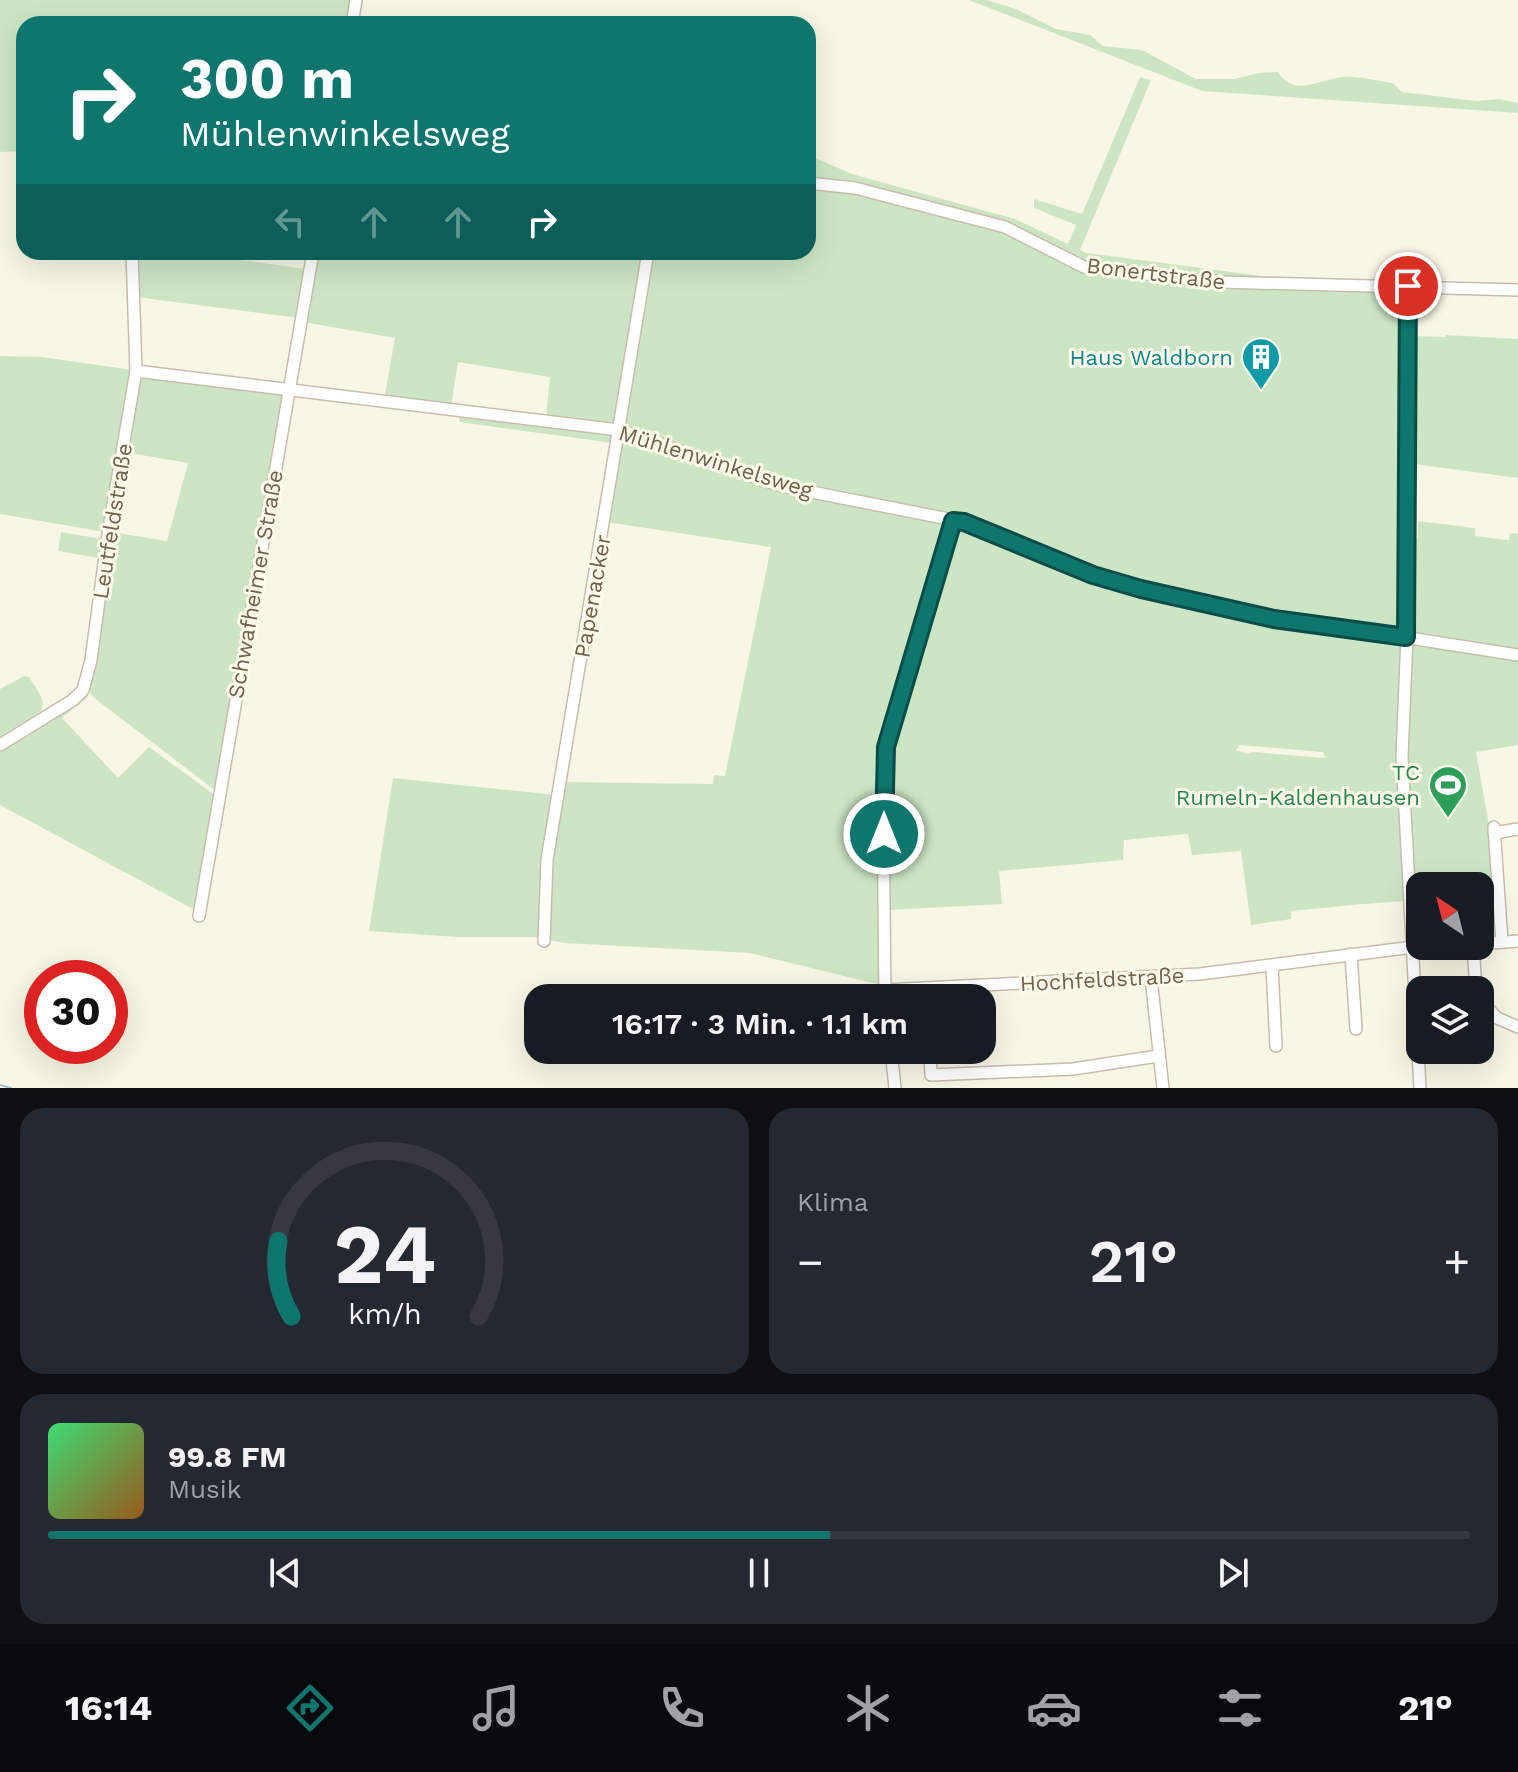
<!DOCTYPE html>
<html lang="de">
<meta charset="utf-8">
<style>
body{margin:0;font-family:"Work Sans",sans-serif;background:#242831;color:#f1f3f6;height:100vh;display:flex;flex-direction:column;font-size:30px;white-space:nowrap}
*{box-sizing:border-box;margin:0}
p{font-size:26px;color:#9ea1a6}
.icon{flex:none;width:44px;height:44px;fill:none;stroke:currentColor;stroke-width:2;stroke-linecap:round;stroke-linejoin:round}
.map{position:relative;height:1088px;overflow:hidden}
.drawer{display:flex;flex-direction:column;gap:20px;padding:20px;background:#0d0f14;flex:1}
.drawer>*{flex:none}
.top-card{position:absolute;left:16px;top:16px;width:800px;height:244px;border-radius:24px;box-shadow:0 8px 32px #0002;background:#0f766e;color:#fff;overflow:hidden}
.needle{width:52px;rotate:325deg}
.fabs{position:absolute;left:1406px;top:872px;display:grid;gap:16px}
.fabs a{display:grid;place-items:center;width:88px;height:88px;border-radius:16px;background:#171b24;box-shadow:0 8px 32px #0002;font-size:40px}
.speed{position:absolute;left:24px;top:960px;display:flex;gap:16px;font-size:40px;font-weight:700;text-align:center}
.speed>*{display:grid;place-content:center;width:104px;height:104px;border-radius:50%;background:#171b24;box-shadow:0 8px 32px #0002;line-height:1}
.speed .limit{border:12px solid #d22;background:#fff;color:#111}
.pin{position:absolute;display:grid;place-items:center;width:68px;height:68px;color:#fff;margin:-34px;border:4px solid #fff;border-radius:50%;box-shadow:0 2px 8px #0007}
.me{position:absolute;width:88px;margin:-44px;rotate:0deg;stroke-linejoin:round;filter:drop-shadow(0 0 6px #0008)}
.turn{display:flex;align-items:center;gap:28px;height:168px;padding:0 32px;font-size:36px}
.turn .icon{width:104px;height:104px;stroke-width:2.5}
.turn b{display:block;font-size:56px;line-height:68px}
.lanes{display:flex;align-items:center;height:76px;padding:0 32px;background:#0003;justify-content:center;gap:40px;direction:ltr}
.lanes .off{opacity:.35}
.big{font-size:60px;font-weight:600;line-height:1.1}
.drawer .widget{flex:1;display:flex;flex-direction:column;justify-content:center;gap:12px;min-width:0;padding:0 28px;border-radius:24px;background:#242831}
.drawer .dial{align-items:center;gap:0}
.dial svg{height:208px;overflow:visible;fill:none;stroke:#363941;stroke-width:7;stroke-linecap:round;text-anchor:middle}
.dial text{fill:#f1f3f6;stroke:none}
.song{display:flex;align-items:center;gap:24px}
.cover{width:96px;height:96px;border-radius:12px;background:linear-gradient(135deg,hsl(140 70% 55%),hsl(30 70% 35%))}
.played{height:8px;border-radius:4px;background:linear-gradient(90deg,#0f766e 55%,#363941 55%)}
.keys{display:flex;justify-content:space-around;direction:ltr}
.heat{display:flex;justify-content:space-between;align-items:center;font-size:44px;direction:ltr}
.drawer .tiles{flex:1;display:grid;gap:20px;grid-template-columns:1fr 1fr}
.widget:last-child{grid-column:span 2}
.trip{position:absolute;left:524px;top:984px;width:472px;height:80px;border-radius:24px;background:#171b24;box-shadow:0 8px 32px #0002;font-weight:600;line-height:80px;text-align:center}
.tab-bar{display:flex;height:128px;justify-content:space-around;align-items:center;background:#090b0e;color:#9ea1a6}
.tab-bar .icon{width:56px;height:56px}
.tab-bar .on{color:#0f766e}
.tab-bar b{font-size:36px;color:#f1f3f6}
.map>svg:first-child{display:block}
.green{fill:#cce6c5;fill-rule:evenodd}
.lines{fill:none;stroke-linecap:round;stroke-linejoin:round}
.stream{stroke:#a3c1d3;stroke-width:2}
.minor-casing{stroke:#c8bdab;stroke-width:14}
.minor{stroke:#fff;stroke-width:11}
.route-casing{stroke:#0a4d48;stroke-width:20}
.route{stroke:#0f766e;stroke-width:14}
.labels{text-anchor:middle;stroke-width:6;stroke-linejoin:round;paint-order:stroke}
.street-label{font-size:22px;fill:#71614d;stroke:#fdfaeb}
.culture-label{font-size:22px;fill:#0d838f;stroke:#fdfaeb;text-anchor:end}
.leisure-label{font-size:22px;fill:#27864d;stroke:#fdfaeb;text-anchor:end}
</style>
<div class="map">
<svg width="1518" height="1088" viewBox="0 0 1518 1088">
<rect width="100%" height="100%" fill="#faf6e5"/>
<!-- green -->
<g class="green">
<path d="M0 0H353L349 24H24V151L0 152Z"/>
<path d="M969 0H987L1016 9 1056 29 1090 35 1103 46 1142 50 1196 79H1235L1258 73 1278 72C1293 96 1315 82 1336 78 1352 74 1376 81 1393 83L1402 92 1477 101 1499 99 1518 103V113L1202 91Z"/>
<path d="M1140 77 1151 80 1080 250 1087 253 1363 289 1402 291 1406 297 1403 629 1397 633C1311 620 1224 609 1140 585 1075 566 1014 540 951 516L883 747 881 985 750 953 565 943 549 940V863L563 782 713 784 714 775 725 776 771 547 607 522 651 252H808V155L852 174 1015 219 1068 244 1076 225 1034 208V199L1082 214Z"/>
<path d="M134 252H181L307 269 299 318 136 297Z"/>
<path d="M316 252H647L615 426 546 418 550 377 458 362 451 407 384 400 395 338 303 322Z"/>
<path d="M1446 335 1518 339V478L1414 464V336L1446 337Z"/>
<path d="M0 356 42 357 133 370 105 532 0 514Z"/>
<path d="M144 376 284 395 216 791 93 697 88 690 111 532 167 541 188 463 124 452 140 377Z"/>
<path d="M460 414 611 433 613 443 459 422Z"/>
<path d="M1418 521 1475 528V536L1509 540 1510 533 1518 534V651L1411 633V539H1418Z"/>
<path d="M957 525 1102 580 1211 611 1275 624 1518 659V745L1476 752 1491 836 1497 900 1480 901V886H1420V904L1405 901 1363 904 1291 911V919L1251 925 1241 851 1192 855 1188 834 1124 840 1123 860 999 871 1002 904 888 910 889 747ZM1240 745 1323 752 1325 758 1253 752 1248 754 1236 750Z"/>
<path d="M61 532 102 539 99 558 58 551Z"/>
<path d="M24 676 29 677C35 688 47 699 41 711L0 737V689Z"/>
<path d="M86 696 88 697 62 718 118 778 149 747 216 796 197 907 193 909 0 805V748L80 697Z"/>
<path d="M393 778 556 795 540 937H457L369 931Z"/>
</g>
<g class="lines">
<!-- stream -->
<path class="stream" d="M0 1085 11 1088"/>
<!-- minor casing -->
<g class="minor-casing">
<g id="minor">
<path d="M352 24 356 0"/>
<path d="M808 183 855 188 1005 227 1084 267 1220 282 1518 290"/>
<path d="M1408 286V613L1402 756 1420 1088"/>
<path d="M136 371 619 430 781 486 964 522 1093 575 1141 589 1274 619 1333 626 1518 655"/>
<path d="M0 745 73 700 83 690 91 660 108 534 136 371 132 252"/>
<path d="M1494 827 1502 942"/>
<path d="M1494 833 1518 829"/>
<path d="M199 916 313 252"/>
<path d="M544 941 547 860 648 252"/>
<path d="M1480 944 1518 941"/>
<path d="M1473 946 1476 990"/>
<path d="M1351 954 1356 1029"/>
<path d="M1272 966 1276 1046"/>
<path d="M1151 978 1163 1088"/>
<path d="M884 990 1200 974 1421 946"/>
<path d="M885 998 883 804 886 747 953 521"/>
<path d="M1480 1000 1497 1018 1518 1027"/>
<path d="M891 1050 895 1088"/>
<path d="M930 1050 931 1075 1073 1069 1158 1056"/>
</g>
</g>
<!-- minor -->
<use href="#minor" class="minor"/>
</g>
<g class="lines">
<!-- route casing -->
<g class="route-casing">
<path id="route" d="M884 834 886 747 953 521 964 522 1093 575 1141 589 1274 619 1406 637 1408 286"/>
</g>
<!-- route -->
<use href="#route" class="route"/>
</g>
<!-- icons -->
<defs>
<g id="building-pin" transform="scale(2)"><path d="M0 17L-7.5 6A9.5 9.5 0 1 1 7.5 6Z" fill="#0f9aa8" stroke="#fdfaeb"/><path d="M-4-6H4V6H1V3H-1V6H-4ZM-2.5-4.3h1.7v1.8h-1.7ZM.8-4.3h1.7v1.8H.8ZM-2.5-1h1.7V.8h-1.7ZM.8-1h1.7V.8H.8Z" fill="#fff"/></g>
<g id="stadium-pin" transform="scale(2)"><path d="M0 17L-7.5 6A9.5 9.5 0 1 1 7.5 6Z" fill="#2e9e5b" stroke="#fdfaeb"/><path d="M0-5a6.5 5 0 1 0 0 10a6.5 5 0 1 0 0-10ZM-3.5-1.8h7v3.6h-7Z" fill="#fff"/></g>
</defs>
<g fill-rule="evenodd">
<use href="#building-pin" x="1261" y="357"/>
<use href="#stadium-pin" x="1448" y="785"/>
</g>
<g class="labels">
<!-- street labels -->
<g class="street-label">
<text transform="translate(1156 273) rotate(7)" y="8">Bonertstraße</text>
<text transform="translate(716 461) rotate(17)" y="8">Mühlenwinkelsweg</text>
<text transform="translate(112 521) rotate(-81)" y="8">Leutfeldstraße</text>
<text transform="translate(255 584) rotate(-80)" y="8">Schwafheimer Straße</text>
<text transform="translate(592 596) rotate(-80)" y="8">Papenacker</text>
<text transform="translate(1102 979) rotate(-3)" y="8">Hochfeldstraße</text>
</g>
<!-- culture labels -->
<g class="culture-label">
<text x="1233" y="365">Haus Waldborn</text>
</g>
<!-- leisure labels -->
<g class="leisure-label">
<text x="1420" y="780">TC<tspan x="1420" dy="25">Rumeln-Kaldenhausen</tspan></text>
</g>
</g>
</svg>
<div class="fabs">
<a><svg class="needle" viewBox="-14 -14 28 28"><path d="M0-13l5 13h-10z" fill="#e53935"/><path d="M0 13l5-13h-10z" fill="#9ea1a6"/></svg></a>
<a><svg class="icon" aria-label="layers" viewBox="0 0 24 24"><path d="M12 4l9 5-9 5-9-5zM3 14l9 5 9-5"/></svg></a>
</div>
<div class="speed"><div class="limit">30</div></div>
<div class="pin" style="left:1408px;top:286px;background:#d93025"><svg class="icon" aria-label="arrive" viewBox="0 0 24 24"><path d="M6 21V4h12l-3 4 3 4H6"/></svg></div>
<svg class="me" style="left:884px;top:834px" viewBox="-20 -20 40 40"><circle r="17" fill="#0f766e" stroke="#fff" stroke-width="3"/><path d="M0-11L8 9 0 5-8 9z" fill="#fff"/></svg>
<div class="trip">16:17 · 3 Min. · 1.1 km</div>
<div class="top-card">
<div class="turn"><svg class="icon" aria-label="right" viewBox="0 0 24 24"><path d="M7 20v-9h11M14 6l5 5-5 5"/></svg><div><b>300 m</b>Mühlenwinkelsweg</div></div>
<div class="lanes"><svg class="icon off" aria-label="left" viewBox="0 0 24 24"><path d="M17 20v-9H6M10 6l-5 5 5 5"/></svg><svg class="icon off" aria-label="ahead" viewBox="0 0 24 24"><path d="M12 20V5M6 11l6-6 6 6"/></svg><svg class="icon off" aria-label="ahead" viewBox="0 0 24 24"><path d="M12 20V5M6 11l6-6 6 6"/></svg><svg class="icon" aria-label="right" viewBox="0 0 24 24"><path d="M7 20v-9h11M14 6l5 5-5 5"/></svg></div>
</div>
</div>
<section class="drawer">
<div class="tiles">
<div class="widget dial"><svg viewBox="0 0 100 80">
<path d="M14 69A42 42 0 1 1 86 69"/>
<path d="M14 69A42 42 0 0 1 9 40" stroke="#0f766e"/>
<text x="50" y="56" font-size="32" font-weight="700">24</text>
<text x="50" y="72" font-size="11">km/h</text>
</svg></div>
<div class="widget"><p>Klima</p>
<div class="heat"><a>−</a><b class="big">21°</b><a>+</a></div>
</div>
<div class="widget">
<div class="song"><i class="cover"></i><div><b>99.8 FM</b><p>Musik</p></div></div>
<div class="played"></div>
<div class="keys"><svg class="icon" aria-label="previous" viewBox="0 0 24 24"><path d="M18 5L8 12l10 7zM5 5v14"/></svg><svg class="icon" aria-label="pause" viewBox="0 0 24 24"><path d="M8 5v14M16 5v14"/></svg><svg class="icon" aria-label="next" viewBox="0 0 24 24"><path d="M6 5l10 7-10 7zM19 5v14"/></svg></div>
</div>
</div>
</section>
<nav class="tab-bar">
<b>16:14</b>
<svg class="icon on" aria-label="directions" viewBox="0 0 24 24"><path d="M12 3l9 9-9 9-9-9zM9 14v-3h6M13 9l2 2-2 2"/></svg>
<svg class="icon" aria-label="music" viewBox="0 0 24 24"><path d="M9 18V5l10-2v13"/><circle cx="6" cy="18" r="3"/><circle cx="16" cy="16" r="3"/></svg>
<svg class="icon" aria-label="phone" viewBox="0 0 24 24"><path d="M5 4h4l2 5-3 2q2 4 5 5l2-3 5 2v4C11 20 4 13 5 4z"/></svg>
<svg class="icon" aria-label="climate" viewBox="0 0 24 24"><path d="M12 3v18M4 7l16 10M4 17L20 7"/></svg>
<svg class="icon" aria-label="car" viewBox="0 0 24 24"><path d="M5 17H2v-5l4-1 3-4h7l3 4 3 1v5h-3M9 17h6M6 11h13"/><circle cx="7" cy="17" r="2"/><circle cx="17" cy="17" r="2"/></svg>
<svg class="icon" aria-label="filters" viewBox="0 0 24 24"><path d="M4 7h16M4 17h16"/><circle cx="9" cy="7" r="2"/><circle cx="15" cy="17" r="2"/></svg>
<b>21°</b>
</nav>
